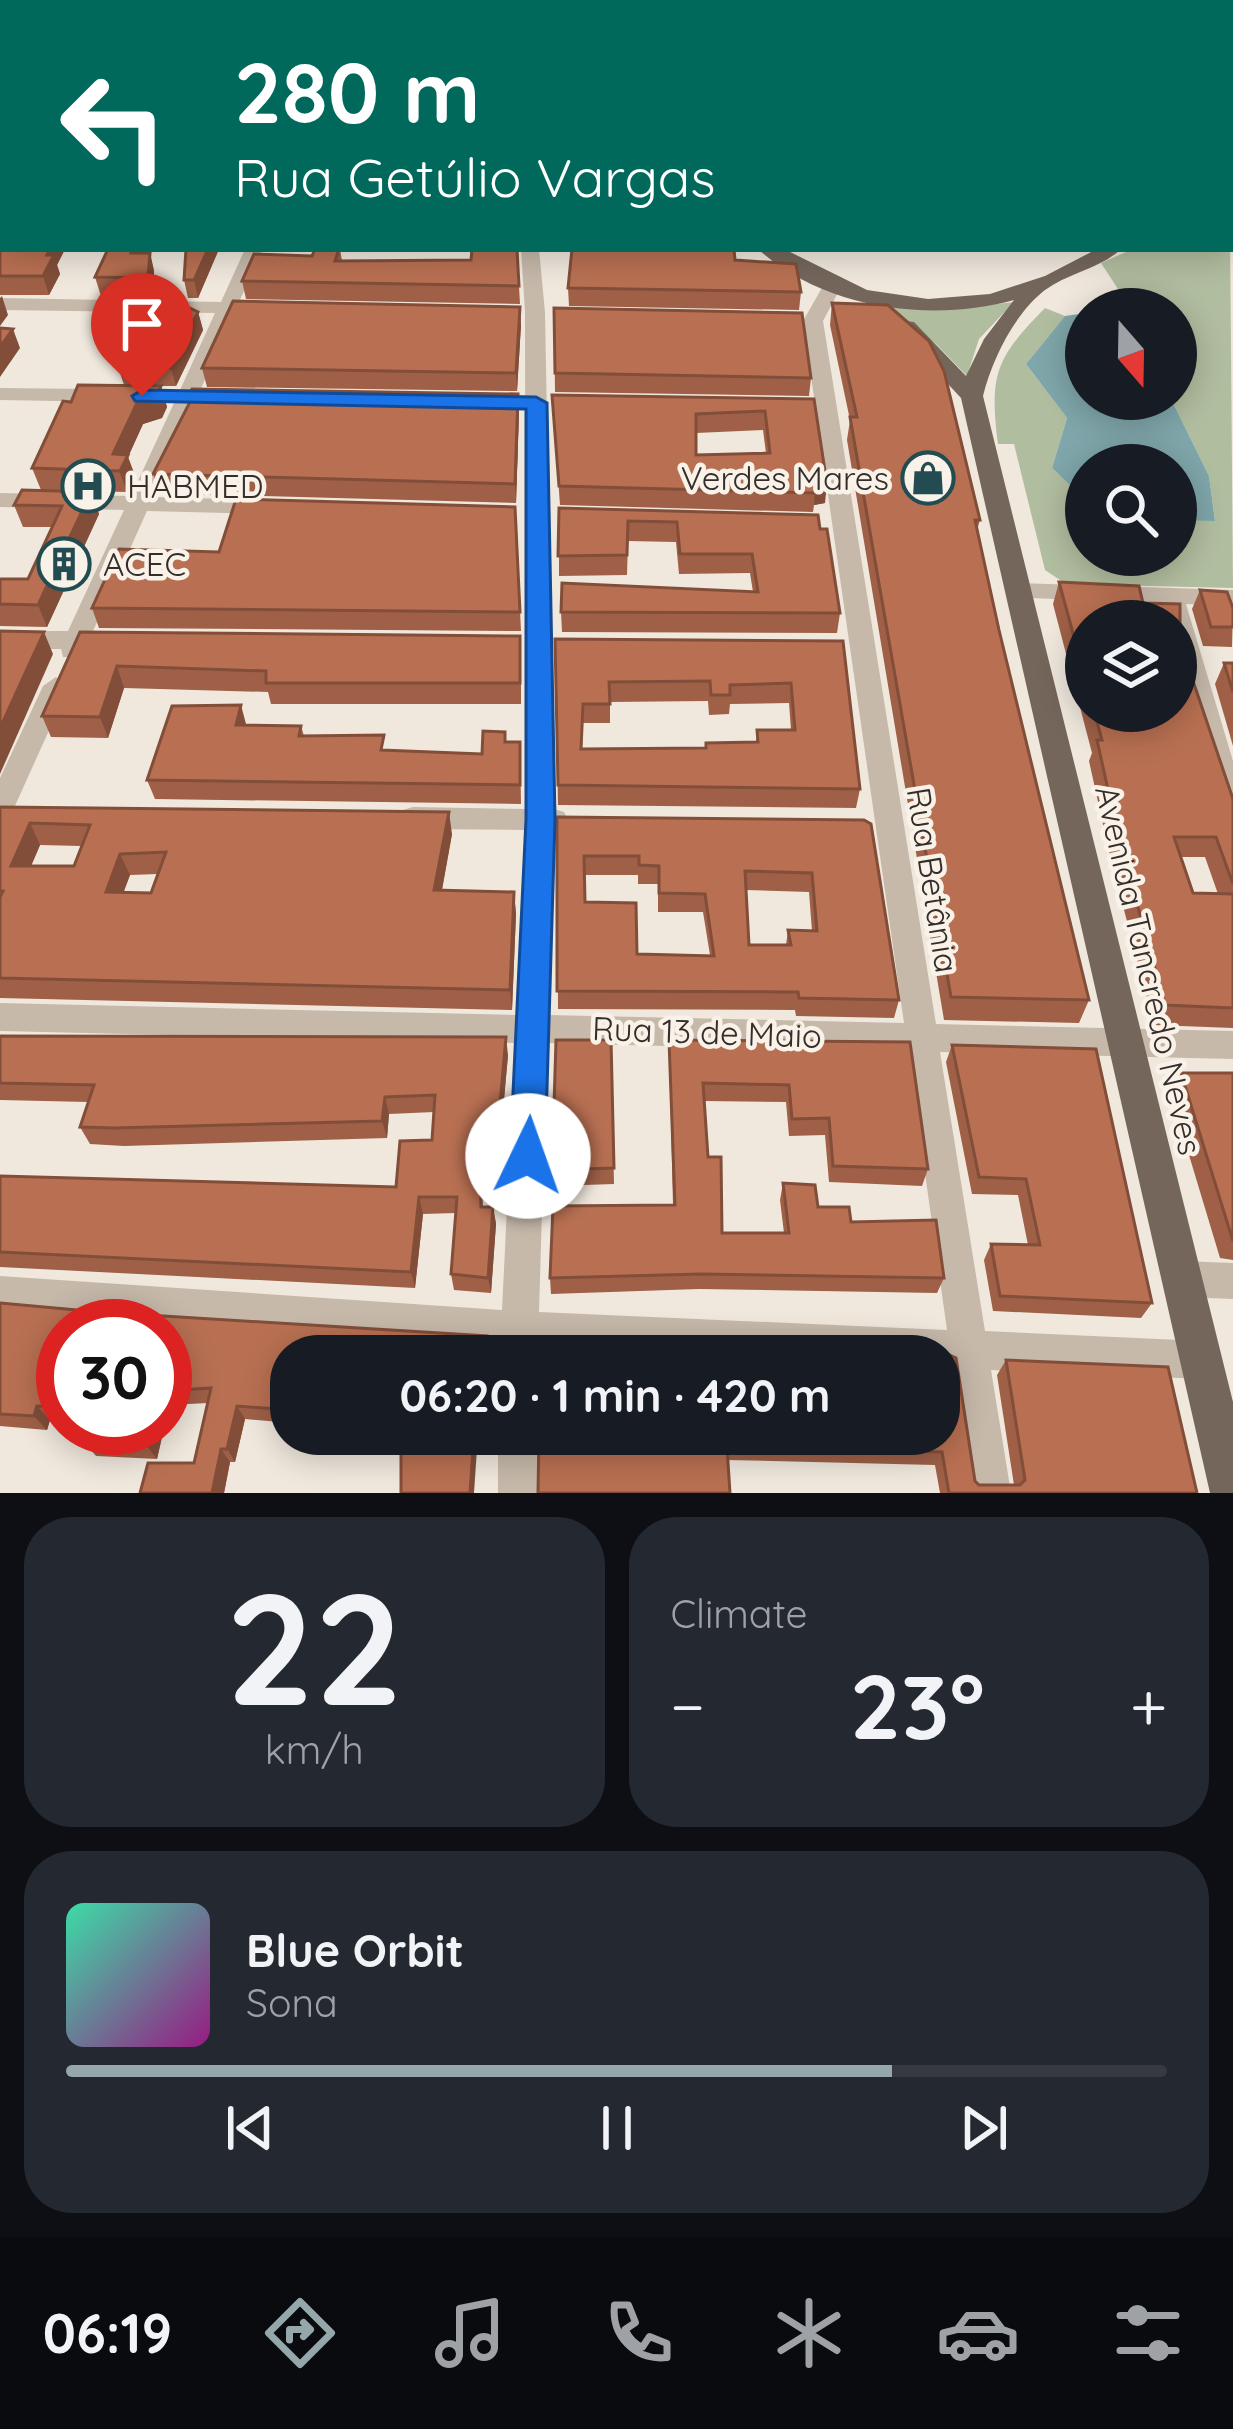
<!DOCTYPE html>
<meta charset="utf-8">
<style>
body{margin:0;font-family:Quicksand,sans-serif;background:#242831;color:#f1f3f6;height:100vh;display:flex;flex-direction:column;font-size:45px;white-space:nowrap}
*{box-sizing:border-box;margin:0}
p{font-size:39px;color:#9ea1a6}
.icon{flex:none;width:66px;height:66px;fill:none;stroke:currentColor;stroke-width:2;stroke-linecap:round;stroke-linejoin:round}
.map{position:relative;height:1493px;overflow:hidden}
.panel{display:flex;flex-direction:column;gap:24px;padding:24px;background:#0d0f14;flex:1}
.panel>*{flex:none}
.top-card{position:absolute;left:0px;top:0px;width:1233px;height:252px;box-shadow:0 6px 30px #0003;background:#00695c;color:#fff;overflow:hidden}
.needle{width:78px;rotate:160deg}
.fabs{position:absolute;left:1065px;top:288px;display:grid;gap:24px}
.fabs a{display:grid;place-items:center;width:132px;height:132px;border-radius:50%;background:#171b24;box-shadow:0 6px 30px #0003;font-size:60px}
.speed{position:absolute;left:36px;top:1299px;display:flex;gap:24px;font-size:60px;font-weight:700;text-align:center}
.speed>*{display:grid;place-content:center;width:156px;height:156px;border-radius:50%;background:#171b24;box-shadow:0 6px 30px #0003;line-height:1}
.speed .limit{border:18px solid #d22;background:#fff;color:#111}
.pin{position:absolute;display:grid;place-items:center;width:102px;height:102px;color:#fff;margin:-123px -51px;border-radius:50% 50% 50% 0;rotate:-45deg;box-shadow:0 0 12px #0007}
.pin .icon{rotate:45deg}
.me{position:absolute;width:132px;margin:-66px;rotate:3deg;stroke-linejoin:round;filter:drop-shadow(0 0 9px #0008)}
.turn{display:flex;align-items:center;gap:42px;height:252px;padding:0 36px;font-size:54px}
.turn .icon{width:156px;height:156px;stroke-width:2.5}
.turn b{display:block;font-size:84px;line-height:102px}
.big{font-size:90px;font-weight:700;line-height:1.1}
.panel .tile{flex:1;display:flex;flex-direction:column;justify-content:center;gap:18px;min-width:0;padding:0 42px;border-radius:48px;background:#242831}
.panel .dial{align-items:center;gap:0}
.dial b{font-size:156px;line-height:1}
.song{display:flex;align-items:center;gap:36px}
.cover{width:144px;height:144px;border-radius:18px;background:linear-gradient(135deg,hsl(160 70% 55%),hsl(310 70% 35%))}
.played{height:12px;border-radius:6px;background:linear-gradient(90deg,#94a8ac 75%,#363941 75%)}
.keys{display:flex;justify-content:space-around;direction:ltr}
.heat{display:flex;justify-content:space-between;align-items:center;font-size:66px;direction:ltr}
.panel .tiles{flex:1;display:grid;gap:24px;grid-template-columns:1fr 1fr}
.tile:last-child{grid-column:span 2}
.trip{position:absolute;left:270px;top:1335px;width:690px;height:120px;border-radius:48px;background:#171b24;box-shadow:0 6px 30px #0003;font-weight:700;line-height:120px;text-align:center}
.menu{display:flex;height:192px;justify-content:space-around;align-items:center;background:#090b0e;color:#9ea1a6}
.menu .icon{width:84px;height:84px}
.menu .on{color:#94a8ac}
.menu b{font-size:54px;color:#f1f3f6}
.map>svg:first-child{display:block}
.green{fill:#b1bd9f}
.water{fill:#7fa6aa}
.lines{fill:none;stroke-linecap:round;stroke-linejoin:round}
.minor{fill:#c6b9aa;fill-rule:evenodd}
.primary{fill:#75665c;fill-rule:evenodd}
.wall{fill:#9f6047;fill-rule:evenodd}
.shaded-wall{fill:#824e39}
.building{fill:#b97052;stroke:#824e39;stroke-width:3;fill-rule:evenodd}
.route{fill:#1a73e8;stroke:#114b97;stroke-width:3}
.labels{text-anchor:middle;stroke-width:9;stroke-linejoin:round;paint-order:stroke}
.poi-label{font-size:33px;fill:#352d29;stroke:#f8f2e9;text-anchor:start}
.street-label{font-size:33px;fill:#352d29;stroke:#f8f2e9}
</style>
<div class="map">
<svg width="1233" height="1493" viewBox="0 0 1233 1493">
<rect width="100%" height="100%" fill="#f0e8dd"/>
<!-- green -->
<g class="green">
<path d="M1230 228 1233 588 1066 584 1045 570 1014 444H998C989 374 996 358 1045 308L1065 316 1026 364 1067 418 1052 468 1086 501V555H1176V520H1215L1209 476 1171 399H1176V309H1131L1101 263 1133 249H1230Z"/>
<path d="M1014 302 979 339 967 376 935 343 884 303 953 309Z"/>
</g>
<!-- water -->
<path class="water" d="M1086 313V399H1171L1209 476 1215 521 1176 520V465H1086V501L1052 468 1067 418 1026 364 1065 316Z"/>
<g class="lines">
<!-- minor -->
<g class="minor">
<path d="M445 0H460L462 3H447Z"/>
<path d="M866 0H999L1002 3H869Z"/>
<path d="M1110 0H1125L1127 3H1112Z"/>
<path d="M3 29V37L0 38V30Z"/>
<path d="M245 249H263L239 302H262L272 308 262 314 234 313 200 391H222L232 397 222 403H195L153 497 270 500 281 507 270 514 147 511 93 631 123 634 127 640 123 646 86 649 81 657H63L61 649H0V631H68L124 510 0 507V493L131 496 174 403 0 400V388L180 390 215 313 0 310V298L221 302Z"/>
<path d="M521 249H539L545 312 554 809 564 812 568 820 564 828 554 831 548 1015 904 1023 803 321 827 279 834 277 843 283 823 321 936 1024 1233 1031V1059L940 1052 985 1331 1202 1341 1215 1347 1221 1360 1215 1373 1202 1379 991 1370 1011 1493H971L953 1368 939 1367V1356H681L538 1350V1356H500V1347L0 1312V1276L502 1310 515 1043 0 1031V1003L516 1015 525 830 413 829 403 826 399 818 403 810 413 807 526 809 525 312ZM547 1043 908 1052 947 1330 539 1312Z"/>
<path d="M1018 583 1233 590V606L1186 604 1233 761V818L1223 815 1219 807 1176 656V621H1166L1161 604 1009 597 1006 591Z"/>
<path d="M56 677 69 686 14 808 10 816 0 819V778L43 686Z"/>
<path d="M1182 1261 1233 1263V1299L1182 1297 1169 1292 1164 1279 1169 1266Z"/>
<rect x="498" y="1434" width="40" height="59"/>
</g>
<!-- primary -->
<g class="primary">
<path d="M866 0H880L881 3H867Z"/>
<rect x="0" y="198" width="3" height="12"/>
<path d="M1233 200V212L1230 213V201Z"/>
<path d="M758 249H784L867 290 928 299 990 294 1045 276 1097 249H1121C1100 269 1068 273 1045 290 1015 313 992 359 983 396L1233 1402V1493H1210L961 398 895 327 906 321 914 322 966 376 984 339 1014 300C931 323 824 309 758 249Z"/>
</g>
</g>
<!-- wall -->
<g class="wall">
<path d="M904 0H1088V3H903Z"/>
<path d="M0 227 3 249H65L57 265 60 274 49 295H0Z"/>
<path d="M108 249H144L142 253H150L154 271 153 297 101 296 95 277Z"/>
<path d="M186 249H219L198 298H188L184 280Z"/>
<path d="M340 249 342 261 471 260 517 249 520 304 246 299 242 281Z"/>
<path d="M735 260 801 292 799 310 569 306 568 288Z"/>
<path d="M832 303 980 520 977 530 999 630 1089 1000 1079 1023 944 1020 847 440 850 420 830 325Z"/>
<path d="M554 308 811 378 809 396 555 392Z"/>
<path d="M198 312 203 330 176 386H161L167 407 162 418 143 424 128 457 135 476 127 492 41 490 32 468 71 402 124 385 118 367Z"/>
<path d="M521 325 517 391 207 387 202 368Z"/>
<path d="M552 395 814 399 825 503 814 505 813 512 560 505ZM763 430 766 453 696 455V433Z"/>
<path d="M187 400 519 412 516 503 159 493 153 474 188 406Z"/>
<path d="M91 492 99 514 47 627 0 626V579H28L52 527H23L14 505Z"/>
<path d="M515 507 521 631 99 628 92 608 219 552Z"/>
<path d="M559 508 820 529 840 613 837 633 562 632 561 612 753 592 750 573 679 574 676 542 628 541 627 575 559 576Z"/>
<path d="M1059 582 1139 586 1143 603 1180 604V625L1176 637V621H1086V711H1176V680L1193 681 1233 799V1028L1154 1025 1110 856 1089 761 1092 753 1053 604ZM1181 857H1205L1218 894 1193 893Z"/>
<path d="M1200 590 1233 608 1232 647 1203 646 1192 609Z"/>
<path d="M80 632 521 657V704H271L268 692 124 688 108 738 51 737 42 716Z"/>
<path d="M555 639 843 641 860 789 856 808 558 805ZM708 701 709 715 729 714 730 704 789 703 791 730H757L756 742 705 748 582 749 583 723H610V702Z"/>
<path d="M1224 663H1233V746L1215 684Z"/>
<path d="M246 724V725L301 726 304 736 386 751 482 754 505 732 506 742H520L521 804 155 799 147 780Z"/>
<path d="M0 807 452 834 442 890 514 892 516 914 512 1010 0 998ZM40 845 81 846 74 866H31ZM158 874 151 893 123 892 130 875Z"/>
<path d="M557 817 864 820 899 1000 894 1018 796 1016 795 1010 558 1009ZM585 875H638V884H658V912H703L710 955 637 954 585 902ZM746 890 809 892 812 931 788 930 786 945H749Z"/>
<path d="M0 1036 508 1055 496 1188 482 1189 483 1207H493L496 1224 491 1293 454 1290 451 1274 456 1213 423 1214 415 1288 0 1267V1176L396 1187 432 1140 434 1112 389 1114 387 1138 124 1146 90 1144 80 1127 88 1102 0 1100Z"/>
<path d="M611 1040 614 1184 554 1186 552 1170Z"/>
<path d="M669 1040 910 1042 928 1169 922 1186 829 1182 825 1135 789 1136 786 1102 704 1101 708 1157 722 1233H784L780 1200 783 1183 818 1207 851 1222 944 1278 937 1293 699 1289 551 1294 550 1278 673 1205Z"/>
<path d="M952 1045 1152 1303 1141 1318 993 1311 984 1260 991 1244 1028 1245 1018 1195 972 1194 946 1062Z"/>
<path d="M1181 1073H1233V1260L1220 1258 1170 1092Z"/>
<path d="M0 1303 99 1312 487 1336 489 1356H291V1423L245 1419 235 1462H230L224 1493H140L194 1463 208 1403 169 1405 165 1423V1326H63V1420H50L47 1430 0 1426Z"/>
<path d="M941 1351 975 1481 979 1485H1014L997 1375 1006 1360 1197 1493H940L935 1465 728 1460 538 1493Z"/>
<path d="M164 1428 157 1459 96 1456 85 1443Z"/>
</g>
<!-- shaded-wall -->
<g class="shaded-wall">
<path d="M3 162V185H0V166Z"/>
<path d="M50 249H65L57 265 60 274 49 295 43 276 47 255Z"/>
<path d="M208 249H219L198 298 194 280Z"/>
<path d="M150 253 154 271 153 297 148 278Z"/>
<path d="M2 296 8 315 0 326V298Z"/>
<path d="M520 307 521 325 517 391 516 373Z"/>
<path d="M198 312 203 330 176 386 171 368Z"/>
<path d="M13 329 20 348 0 377V347Z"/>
<path d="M161 386 167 407 162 418 143 424 128 457 135 476 127 492 113 454 137 403Z"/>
<path d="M518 394 519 412 516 503 515 484Z"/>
<path d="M827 484 825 503 814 505 815 486Z"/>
<path d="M91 492 99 514 47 627 38 605Z"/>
<path d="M44 632 53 654 0 774V728Z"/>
<path d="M117 666 124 688 108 738 100 717Z"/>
<path d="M241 705 246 724 242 744 236 725Z"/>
<path d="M449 812 452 834 438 911 434 890Z"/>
<path d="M30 823 40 845 22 887 11 866Z"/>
<path d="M120 854 130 875 116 913 106 892Z"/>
<path d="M514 892 516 914 512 1010 510 990Z"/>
<path d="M506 1037 508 1055 496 1188 494 1172Z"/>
<path d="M385 1097 389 1114 387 1138 382 1121Z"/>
<path d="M419 1197 423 1214 415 1288 411 1272Z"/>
<path d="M493 1207 496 1224 491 1293 488 1278Z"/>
<path d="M165 1399 169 1405 165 1423Z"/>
<path d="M37 1406 50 1420 47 1430 34 1416Z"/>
<path d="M237 1406 245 1419 235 1462 227 1449Z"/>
<path d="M151 1428H164L157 1459 147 1446Z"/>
<path d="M474 1434H478L474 1493H470Z"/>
<path d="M221 1449 230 1462 224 1493H212Z"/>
</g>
<!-- building -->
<g class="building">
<path d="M13 0H186L188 3H15Z"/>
<path d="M356 0H369L372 3H334Z"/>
<path d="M484 0H837L838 3H463Z"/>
<path d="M905 0H936L937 3H905Z"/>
<path d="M947 0H1088V3H994V1Z"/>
<path d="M0 49H3V162L0 166Z"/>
<path d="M3 223V249H50L47 255H54L43 276H0V227Z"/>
<path d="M108 249H132L131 253H150L148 278 95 277Z"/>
<path d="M186 249H208L194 280H184Z"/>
<path d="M315 249H339L335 261 471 260 472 249H517L519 286 242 281 254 254 312 256Z"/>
<path d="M572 249H734L735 260 796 264 801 292 568 288Z"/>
<path d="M155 300 177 302 198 312 171 368 118 367Z"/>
<path d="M233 301 520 307 516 373 202 368Z"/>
<path d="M832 303 888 305 929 341 944 371 980 520H975L999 630 1089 1000 951 997 850 417H857Z"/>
<path d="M554 308 802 313 811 378 555 373Z"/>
<path d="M0 328 13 329 0 347Z"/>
<path d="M78 385 161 386 156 396 137 403 113 454 128 455 120 471 32 468 63 401 71 402Z"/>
<path d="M192 389 518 394 515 484 153 474 191 400H187Z"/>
<path d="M552 395 814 399 827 484 815 486V493L559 486ZM765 411 770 453 696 455V414Z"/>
<path d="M22 490 91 492 38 605 0 604V579H28L62 506 14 505Z"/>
<path d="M236 499 515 507 520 612 92 608 119 549 219 552Z"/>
<path d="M559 508 818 515 820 529H827L840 613 561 612 562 583 758 592 752 554H680L677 522 628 521 627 555 558 556Z"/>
<path d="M1059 582 1139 586 1143 603 1180 604V625H1176V621H1086V681Z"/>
<path d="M1200 590 1227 592 1233 608V627H1211Z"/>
<path d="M0 631 44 632 0 728Z"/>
<path d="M80 632 520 636V683H266V671L117 666 100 717 42 716Z"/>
<path d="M555 639 843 641 860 789 558 785ZM710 681 711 695H730V685L791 683 795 730H757L758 742 706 743V748L581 749 583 704H610L609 682Z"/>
<path d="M1224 663H1233V692Z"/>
<path d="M1176 680 1193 681 1233 799V884L1216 837H1174L1193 893 1233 894V1008L1165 1005 1118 835 1097 740H1102L1094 711H1176Z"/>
<path d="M241 705 236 725 301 726 299 736 384 735 381 750 482 754 483 731 505 732V742H520V785L147 780 172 706Z"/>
<path d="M0 807 449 812 434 890 514 892 510 990 0 978V897L3 891H0ZM30 823 90 825 74 866H11ZM166 852 151 893 106 892 120 854Z"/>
<path d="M557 817 864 820 871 824 899 1000 799 998 798 992 557 991ZM584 856H639V865L659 866V893L705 894 714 956 637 954 636 903 585 902ZM745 871 812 873 817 931 788 930 791 945H749Z"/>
<path d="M0 1036 506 1037 494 1172H480L481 1207H493L488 1278 451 1274 457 1197H419L411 1272 0 1252V1176L396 1187 400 1141 432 1140 435 1095 385 1097 382 1121 114 1128 80 1127 94 1085 0 1083Z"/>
<path d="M556 1040H611L614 1168 552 1170Z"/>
<path d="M669 1040 910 1042 928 1169 833 1166 829 1118 792 1119 789 1085 703 1083 708 1157H721L722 1233H789L783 1183 815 1185 818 1207H849L851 1222 936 1220 944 1278 701 1274 550 1278 553 1206 675 1205Z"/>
<path d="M952 1045 1096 1049 1152 1303 1000 1296 991 1244 1040 1245 1026 1179 979 1177Z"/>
<path d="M1181 1073H1233V1241Z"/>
<path d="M0 1303 99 1312 487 1336 485 1356H291V1410L237 1406 227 1449H221L212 1493H140L148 1463H194L211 1388 165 1391V1326H63V1407L37 1406 34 1416 0 1414Z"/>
<path d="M541 1340 941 1351 956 1358 975 1481 979 1485H1020L1025 1480 1006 1360 1168 1367 1197 1493H949L942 1452 727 1447 730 1493H538L539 1434H939V1356H541Z"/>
<path d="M89 1428H151L147 1446 85 1443Z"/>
<path d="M401 1434H474L470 1493H401Z"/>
</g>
<!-- route -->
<path class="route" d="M142 390 536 397 547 403 555 819 545 1156 540 1168 528 1172 515 1168 510 1156 526 819V409L135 401 132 396Z"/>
<!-- icons -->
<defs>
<g id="shop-ring" transform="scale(2.7)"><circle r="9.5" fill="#f8f2e9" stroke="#234c52" stroke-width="1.5"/><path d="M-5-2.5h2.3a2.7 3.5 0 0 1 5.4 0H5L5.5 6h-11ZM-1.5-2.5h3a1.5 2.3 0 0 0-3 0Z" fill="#234c52"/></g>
<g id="hospital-ring" transform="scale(2.7)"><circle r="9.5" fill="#f8f2e9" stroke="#234c52" stroke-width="1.5"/><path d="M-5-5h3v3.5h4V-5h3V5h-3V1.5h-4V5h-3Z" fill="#234c52"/></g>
<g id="building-ring" transform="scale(2.7)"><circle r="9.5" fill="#f8f2e9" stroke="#234c52" stroke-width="1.5"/><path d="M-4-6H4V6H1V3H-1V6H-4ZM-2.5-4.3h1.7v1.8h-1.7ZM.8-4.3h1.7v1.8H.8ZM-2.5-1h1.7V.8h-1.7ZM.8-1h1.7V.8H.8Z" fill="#234c52"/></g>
</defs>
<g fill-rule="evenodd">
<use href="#shop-ring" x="928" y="478"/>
<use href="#hospital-ring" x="88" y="486"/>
<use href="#building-ring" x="64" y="564"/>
</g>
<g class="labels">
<!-- poi labels -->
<g class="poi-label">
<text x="889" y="490" text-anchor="end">Verdes Mares</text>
<text x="127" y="498">HABMED</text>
<text x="103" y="576">ACEC</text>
</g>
<!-- street labels -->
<g class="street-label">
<text transform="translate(933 880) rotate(81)" y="12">Rua Betânia</text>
<text transform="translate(1149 970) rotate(77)" y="12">Avenida Tancredo Neves</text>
<text transform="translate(707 1032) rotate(2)" y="12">Rua 13 de Maio</text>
</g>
</g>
</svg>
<div class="fabs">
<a><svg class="needle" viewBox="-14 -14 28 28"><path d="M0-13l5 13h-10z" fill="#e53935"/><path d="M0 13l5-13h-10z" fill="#9ea1a6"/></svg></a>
<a><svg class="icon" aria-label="search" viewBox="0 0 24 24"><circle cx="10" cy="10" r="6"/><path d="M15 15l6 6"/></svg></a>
<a><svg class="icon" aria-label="layers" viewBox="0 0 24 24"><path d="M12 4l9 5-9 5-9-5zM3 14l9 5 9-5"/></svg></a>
</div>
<div class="speed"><div class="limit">30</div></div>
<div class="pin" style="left:142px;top:396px;background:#d93025"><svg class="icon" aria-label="arrive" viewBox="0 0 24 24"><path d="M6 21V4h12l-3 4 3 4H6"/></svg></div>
<svg class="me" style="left:528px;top:1156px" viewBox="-20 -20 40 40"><circle r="19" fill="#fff"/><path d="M0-13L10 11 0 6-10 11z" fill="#1a73e8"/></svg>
<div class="trip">06:20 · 1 min · 420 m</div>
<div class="top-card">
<div class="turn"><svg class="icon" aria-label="left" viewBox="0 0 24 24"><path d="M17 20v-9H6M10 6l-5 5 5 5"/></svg><div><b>280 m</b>Rua Getúlio Vargas</div></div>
</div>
</div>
<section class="panel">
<div class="tiles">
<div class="tile dial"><b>22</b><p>km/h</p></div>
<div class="tile"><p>Climate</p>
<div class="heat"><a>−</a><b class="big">23°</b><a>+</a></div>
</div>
<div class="tile">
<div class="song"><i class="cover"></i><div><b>Blue Orbit</b><p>Sona</p></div></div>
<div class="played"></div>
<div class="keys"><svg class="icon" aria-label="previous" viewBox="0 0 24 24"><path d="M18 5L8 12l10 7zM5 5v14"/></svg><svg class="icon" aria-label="pause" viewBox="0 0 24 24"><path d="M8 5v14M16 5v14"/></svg><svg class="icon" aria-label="next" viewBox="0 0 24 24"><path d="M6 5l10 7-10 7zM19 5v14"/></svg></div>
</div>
</div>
</section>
<nav class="menu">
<b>06:19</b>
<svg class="icon on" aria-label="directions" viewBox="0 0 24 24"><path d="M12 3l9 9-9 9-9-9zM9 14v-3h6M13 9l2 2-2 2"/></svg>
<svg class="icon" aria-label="music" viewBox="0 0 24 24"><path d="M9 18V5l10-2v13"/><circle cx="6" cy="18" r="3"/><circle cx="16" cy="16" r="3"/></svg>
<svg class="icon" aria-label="phone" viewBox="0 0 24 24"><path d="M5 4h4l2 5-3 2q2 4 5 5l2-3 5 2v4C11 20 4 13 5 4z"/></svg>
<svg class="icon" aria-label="climate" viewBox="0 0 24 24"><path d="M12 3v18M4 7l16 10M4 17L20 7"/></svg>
<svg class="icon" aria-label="car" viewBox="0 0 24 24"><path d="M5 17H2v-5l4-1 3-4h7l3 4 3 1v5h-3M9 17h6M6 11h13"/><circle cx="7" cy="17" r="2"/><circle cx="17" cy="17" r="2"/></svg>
<svg class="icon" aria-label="filters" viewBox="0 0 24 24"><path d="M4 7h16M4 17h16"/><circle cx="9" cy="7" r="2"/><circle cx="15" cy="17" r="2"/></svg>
</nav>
